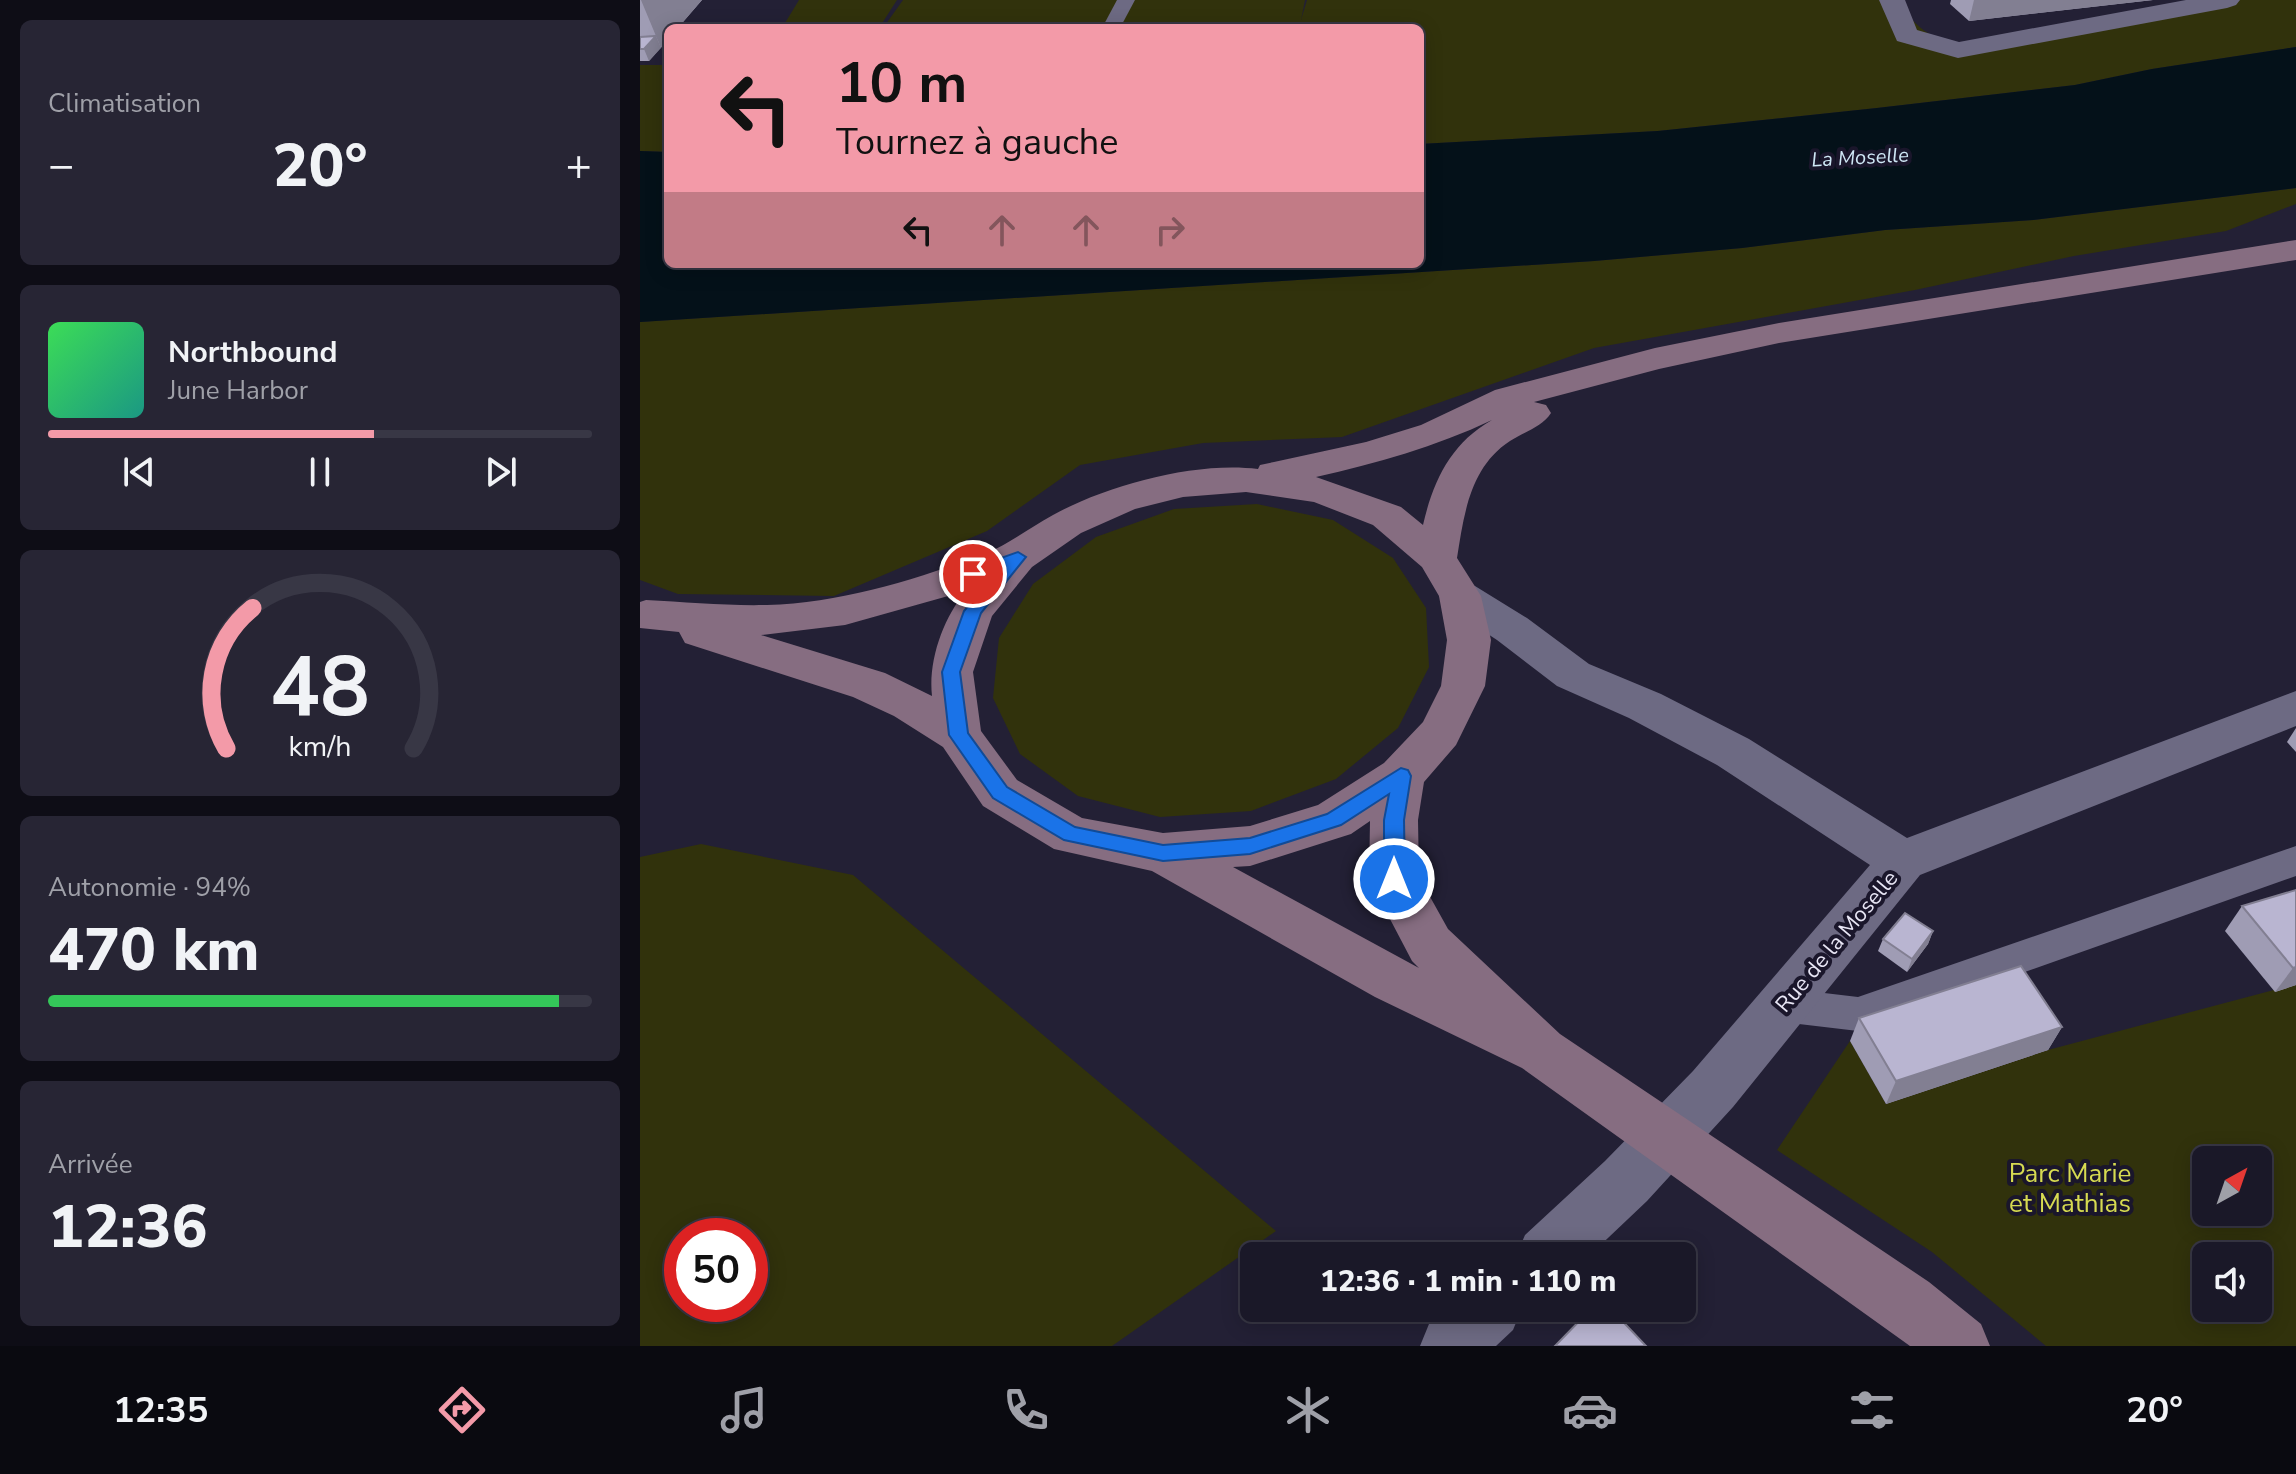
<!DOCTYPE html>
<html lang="fr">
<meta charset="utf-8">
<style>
body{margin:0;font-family:"Nunito Sans",sans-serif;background:#272534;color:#f1f3f6;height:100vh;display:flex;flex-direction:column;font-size:30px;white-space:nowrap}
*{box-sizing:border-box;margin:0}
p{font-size:26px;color:#9fa0a8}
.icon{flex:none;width:44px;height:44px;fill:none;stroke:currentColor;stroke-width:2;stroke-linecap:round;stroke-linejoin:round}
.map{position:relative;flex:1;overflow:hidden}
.sheet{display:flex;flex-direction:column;gap:20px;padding:20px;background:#0e0d16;width:640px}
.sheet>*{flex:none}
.top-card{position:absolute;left:24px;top:24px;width:760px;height:244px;border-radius:12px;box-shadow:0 4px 20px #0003,0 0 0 2px #383745;background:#f39aa8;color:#111;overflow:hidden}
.needle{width:52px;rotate:40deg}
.buttons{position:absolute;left:1552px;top:1146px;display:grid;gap:16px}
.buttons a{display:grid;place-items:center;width:80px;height:80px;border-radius:12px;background:#1a1828;box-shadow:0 4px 20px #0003,0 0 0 2px #383745;font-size:40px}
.speed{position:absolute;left:24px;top:1218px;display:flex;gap:16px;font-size:40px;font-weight:700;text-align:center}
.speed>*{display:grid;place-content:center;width:104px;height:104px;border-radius:50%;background:#1a1828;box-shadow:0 4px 20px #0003,0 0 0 2px #383745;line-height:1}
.speed .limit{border:12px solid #d22;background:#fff;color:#111}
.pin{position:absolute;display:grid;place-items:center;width:68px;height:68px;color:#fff;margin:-34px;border:4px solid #fff;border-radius:50%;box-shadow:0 2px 8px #0007}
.me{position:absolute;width:88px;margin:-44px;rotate:0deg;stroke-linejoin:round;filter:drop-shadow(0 0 6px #0008)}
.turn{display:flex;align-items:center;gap:28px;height:168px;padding:0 40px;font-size:36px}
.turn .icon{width:104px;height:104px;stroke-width:2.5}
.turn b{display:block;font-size:56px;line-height:68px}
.lanes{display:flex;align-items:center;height:76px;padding:0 40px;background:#0003;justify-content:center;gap:40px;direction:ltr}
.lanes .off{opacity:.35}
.big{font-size:60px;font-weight:800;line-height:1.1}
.sheet .tile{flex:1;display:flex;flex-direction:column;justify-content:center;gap:12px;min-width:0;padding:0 28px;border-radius:12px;background:#272534}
.sheet .dial{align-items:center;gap:0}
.dial svg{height:208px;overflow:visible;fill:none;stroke:#383745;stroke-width:7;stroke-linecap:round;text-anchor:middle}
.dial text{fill:#f1f3f6;stroke:none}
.song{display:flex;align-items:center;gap:24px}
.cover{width:96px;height:96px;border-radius:12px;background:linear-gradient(135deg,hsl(130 70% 55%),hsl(170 70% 35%))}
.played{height:8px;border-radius:4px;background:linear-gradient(90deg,#f39aa8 60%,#383745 60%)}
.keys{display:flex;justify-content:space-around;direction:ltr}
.heat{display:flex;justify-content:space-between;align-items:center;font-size:44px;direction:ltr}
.charge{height:12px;border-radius:6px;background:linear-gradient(90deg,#34c759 94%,#383745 0)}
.trip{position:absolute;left:600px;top:1242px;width:456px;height:80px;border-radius:12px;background:#1a1828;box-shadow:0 4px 20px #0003,0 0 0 2px #383745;font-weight:800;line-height:80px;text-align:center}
.dock{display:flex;height:128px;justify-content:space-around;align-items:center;background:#0a0a10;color:#9fa0a8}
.dock .icon{width:56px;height:56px}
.dock .current{color:#f39aa8}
.dock b{font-size:36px;color:#f1f3f6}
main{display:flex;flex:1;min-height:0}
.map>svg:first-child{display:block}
.green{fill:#31320c;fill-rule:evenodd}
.water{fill:#041119}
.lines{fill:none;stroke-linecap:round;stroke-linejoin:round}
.service{fill:#6d6a83;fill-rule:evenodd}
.minor{fill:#6d6a83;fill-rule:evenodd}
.secondary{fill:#866d81;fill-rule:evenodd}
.wall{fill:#9f9cb4}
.shaded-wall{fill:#827f92}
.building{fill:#b9b5d1;stroke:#827f92;stroke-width:2}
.route{fill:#1a73e8;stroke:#114b97;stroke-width:2}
.labels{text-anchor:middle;stroke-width:8;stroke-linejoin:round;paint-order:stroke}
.far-water-label{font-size:20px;font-style:italic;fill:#cfe7f5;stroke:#1a162b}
.street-label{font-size:22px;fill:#e8e6f5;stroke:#1a162b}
.near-park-label{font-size:26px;fill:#d6da51;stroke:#1a162b}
</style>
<main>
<section class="sheet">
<div class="tile"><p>Climatisation</p>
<div class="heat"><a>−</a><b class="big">20°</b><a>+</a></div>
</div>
<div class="tile">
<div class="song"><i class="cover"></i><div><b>Northbound</b><p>June Harbor</p></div></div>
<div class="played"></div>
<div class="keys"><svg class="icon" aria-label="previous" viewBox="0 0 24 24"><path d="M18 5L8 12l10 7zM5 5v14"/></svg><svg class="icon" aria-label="pause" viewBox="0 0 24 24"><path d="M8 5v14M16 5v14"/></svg><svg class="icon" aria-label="next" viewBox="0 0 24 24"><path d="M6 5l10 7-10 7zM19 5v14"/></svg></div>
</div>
<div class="tile dial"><svg viewBox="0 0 100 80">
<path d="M14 69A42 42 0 1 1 86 69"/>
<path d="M14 69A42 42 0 0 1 24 15" stroke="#f39aa8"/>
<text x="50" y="56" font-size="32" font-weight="700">48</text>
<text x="50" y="72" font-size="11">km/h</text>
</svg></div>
<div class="tile"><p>Autonomie · 94%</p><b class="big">470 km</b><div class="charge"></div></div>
<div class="tile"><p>Arrivée</p><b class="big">12:36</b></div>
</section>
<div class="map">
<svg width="1656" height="1346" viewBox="0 0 1656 1346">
<rect width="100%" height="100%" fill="#232035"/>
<!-- green -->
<g class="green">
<path d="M159 0H257L239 28H142Z"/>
<path d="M263 0H665L661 20 667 0H1259C1276 32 1296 41 1331 47L1587 0H1656V47L1512 69 1435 85 1237 108 1018 131 780 144V28H243Z"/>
<path d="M0 65H28V152L0 151Z"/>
<path d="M1656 188V204L1586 231 1434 256 1275 290 954 348 702 437 563 443 440 465 347 531 194 596 38 594 0 580V322L954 261 1102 248 1245 230 1393 220Z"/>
<path d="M617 504 693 520 753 558 786 608 789 667 758 728 696 779 611 811 520 817 438 796 380 754 353 698 359 638 393 584 456 537 534 509Z"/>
<path d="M61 844 213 875 636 1231 472 1346H0V857ZM42 1236H110V1304H42Z"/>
<path d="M1656 984V1346H1406L1292 1252 1137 1150 1210 1041 1246 1104 1408 1050ZM1566 1160H1618V1212H1566ZM1566 1256H1618V1308H1566Z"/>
</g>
<!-- water -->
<path class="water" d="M1656 47V188L1393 220 1245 230 1102 248 954 261 0 322V151L28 152V264H780V144L1018 131 1237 108 1435 85 1512 69Z"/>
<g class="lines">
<!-- service -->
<g class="service">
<path d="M477 0H495L480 28H462Z"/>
<path d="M1656 846V876L1218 1031 1142 1022 1128 1017 1123 1005 1128 993 1142 988 1218 997Z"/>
</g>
<!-- minor -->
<g class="minor">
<path d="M1239 0H1265L1277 30 1319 42 1546 0H1600L1596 5 1587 8 1318 58 1257 41Z"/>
<path d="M820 581 835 586 887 618 949 664 1021 694 1109 739 1267 838 1656 691V726L1280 875 1093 1107 1007 1201 949 1256H876L885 1235 965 1161 1053 1071 1230 865 1077 765 989 718 917 686 857 640 805 606 799 596 805 586Z"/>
<path d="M806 1308H882L873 1330 856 1346H780L789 1324Z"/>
</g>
<!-- secondary -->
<path class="secondary" d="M1656 240V260L1139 343 1019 369 894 402 906 405 911 413C902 427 884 432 870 441 830 467 824 514 817 558L841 596 851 640 845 686 816 745 784 782 778 820 779 877 808 929 920 1034 1289 1282 1341 1324 1350 1346H1270L882 1068 735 997 512 871 414 849 343 806 303 747 254 716 213 697 45 643 39 632 0 628V602L6 600C46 602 87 606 127 605 198 603 267 582 334 558 366 547 384 531 413 515 467 485 556 461 618 469L620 465 634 462 726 442 781 425 855 390 1015 348 1139 323ZM852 420C811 443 793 481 783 525L761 507 676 477C737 463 795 447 852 420ZM606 492 674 502 733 525 782 567 799 596 807 640 801 686 783 722 744 763 678 805 610 826 523 833 442 818 377 780 341 731 333 672 352 616 392 567 441 533 495 509 543 497ZM326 591C303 618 288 661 292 696L245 673 121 635 205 625ZM730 821 729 879 772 961 779 968 593 867 610 866 711 834Z"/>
</g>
<!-- wall -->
<g class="wall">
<path d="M0 0H62L9 61H0Z"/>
<path d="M1311 0H1513L1329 21 1310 4Z"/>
<path d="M1656 728V752L1647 742Z"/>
<path d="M1656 890V985L1635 992 1585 931 1602 906Z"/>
<path d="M1293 931 1288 944 1267 972 1238 951 1243 939Z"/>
<path d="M1219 1018 1422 1027 1408 1050 1246 1104 1210 1041Z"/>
</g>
<!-- shaded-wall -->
<g class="shaded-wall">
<path d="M1 0H62L38 28H28V39L21 48Z"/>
<path d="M1334 0H1513L1329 21Z"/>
<path d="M16 36 21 48 9 61 4 49Z"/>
<path d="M1293 931 1288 944 1267 972 1272 959Z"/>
<path d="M1656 967V985L1635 992 1653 968Z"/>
<path d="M1422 1027 1408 1050 1246 1104 1256 1081Z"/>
</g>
<!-- building -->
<g class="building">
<path d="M16 36 4 49H0V37Z"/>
<path d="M1656 890V967L1653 968 1602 906Z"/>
<path d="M1265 913 1293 931 1272 959 1243 939Z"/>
<path d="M1381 966 1422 1027 1256 1081 1219 1018Z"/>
<path d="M952 1308H970L1006 1346H915Z"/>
</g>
<!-- route -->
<path class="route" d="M378 552 386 557 341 613 320 672 328 733 367 787 435 827 523 845 610 838 687 814 761 768 768 770 771 776 764 820 765 879 762 885 754 887 747 885 744 879V820L749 794 701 825 610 854 523 861 424 840 353 798 309 735 302 672 324 611 356 572 333 580 324 574 327 570Z"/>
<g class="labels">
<!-- far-water labels -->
<g class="far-water-label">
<text transform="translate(1220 157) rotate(-3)" y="7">La Moselle</text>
</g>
<!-- street labels -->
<g class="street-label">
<text transform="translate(1196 941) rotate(-50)" y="8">Rue de la Moselle</text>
</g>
<!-- near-park labels -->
<g class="near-park-label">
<text x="1430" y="1182">Parc Marie<tspan x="1430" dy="30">et Mathias</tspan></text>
</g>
</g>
</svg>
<div class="buttons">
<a><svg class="needle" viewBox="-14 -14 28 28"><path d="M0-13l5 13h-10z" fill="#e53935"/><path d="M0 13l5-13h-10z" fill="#9fa0a8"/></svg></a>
<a><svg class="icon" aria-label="sound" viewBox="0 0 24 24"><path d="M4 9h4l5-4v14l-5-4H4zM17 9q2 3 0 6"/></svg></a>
</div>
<div class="speed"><div class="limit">50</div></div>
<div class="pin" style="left:333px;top:574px;background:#d93025"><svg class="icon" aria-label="arrive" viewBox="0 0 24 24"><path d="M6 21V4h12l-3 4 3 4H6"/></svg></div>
<svg class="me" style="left:754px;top:879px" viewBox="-20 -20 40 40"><circle r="17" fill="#1a73e8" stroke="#fff" stroke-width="3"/><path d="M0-11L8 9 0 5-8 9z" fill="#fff"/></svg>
<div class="trip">12:36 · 1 min · 110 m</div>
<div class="top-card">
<div class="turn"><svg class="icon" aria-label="left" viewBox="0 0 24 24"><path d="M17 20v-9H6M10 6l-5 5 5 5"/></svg><div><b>10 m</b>Tournez à gauche</div></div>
<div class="lanes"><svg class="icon" aria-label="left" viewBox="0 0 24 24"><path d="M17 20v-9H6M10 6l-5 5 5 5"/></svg><svg class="icon off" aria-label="ahead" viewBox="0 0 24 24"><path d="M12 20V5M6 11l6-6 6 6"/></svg><svg class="icon off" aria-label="ahead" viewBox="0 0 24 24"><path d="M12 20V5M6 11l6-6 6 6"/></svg><svg class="icon off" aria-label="right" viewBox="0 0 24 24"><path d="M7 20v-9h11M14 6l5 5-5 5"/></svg></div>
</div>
</div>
</main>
<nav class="dock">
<b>12:35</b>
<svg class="icon current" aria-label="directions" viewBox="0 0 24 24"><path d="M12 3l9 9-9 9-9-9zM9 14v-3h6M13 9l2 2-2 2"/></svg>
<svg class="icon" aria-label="music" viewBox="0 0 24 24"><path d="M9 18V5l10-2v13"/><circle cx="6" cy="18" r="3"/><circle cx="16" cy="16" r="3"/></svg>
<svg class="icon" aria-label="phone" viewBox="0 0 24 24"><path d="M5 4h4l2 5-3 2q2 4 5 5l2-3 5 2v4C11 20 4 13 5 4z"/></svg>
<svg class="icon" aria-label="climate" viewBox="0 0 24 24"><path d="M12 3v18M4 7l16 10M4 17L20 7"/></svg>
<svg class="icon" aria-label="car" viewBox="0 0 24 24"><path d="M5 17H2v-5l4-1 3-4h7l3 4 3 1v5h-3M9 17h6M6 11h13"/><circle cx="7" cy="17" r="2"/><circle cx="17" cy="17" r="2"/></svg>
<svg class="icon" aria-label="filters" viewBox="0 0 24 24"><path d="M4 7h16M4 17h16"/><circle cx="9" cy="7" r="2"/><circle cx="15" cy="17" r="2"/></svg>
<b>20°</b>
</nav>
